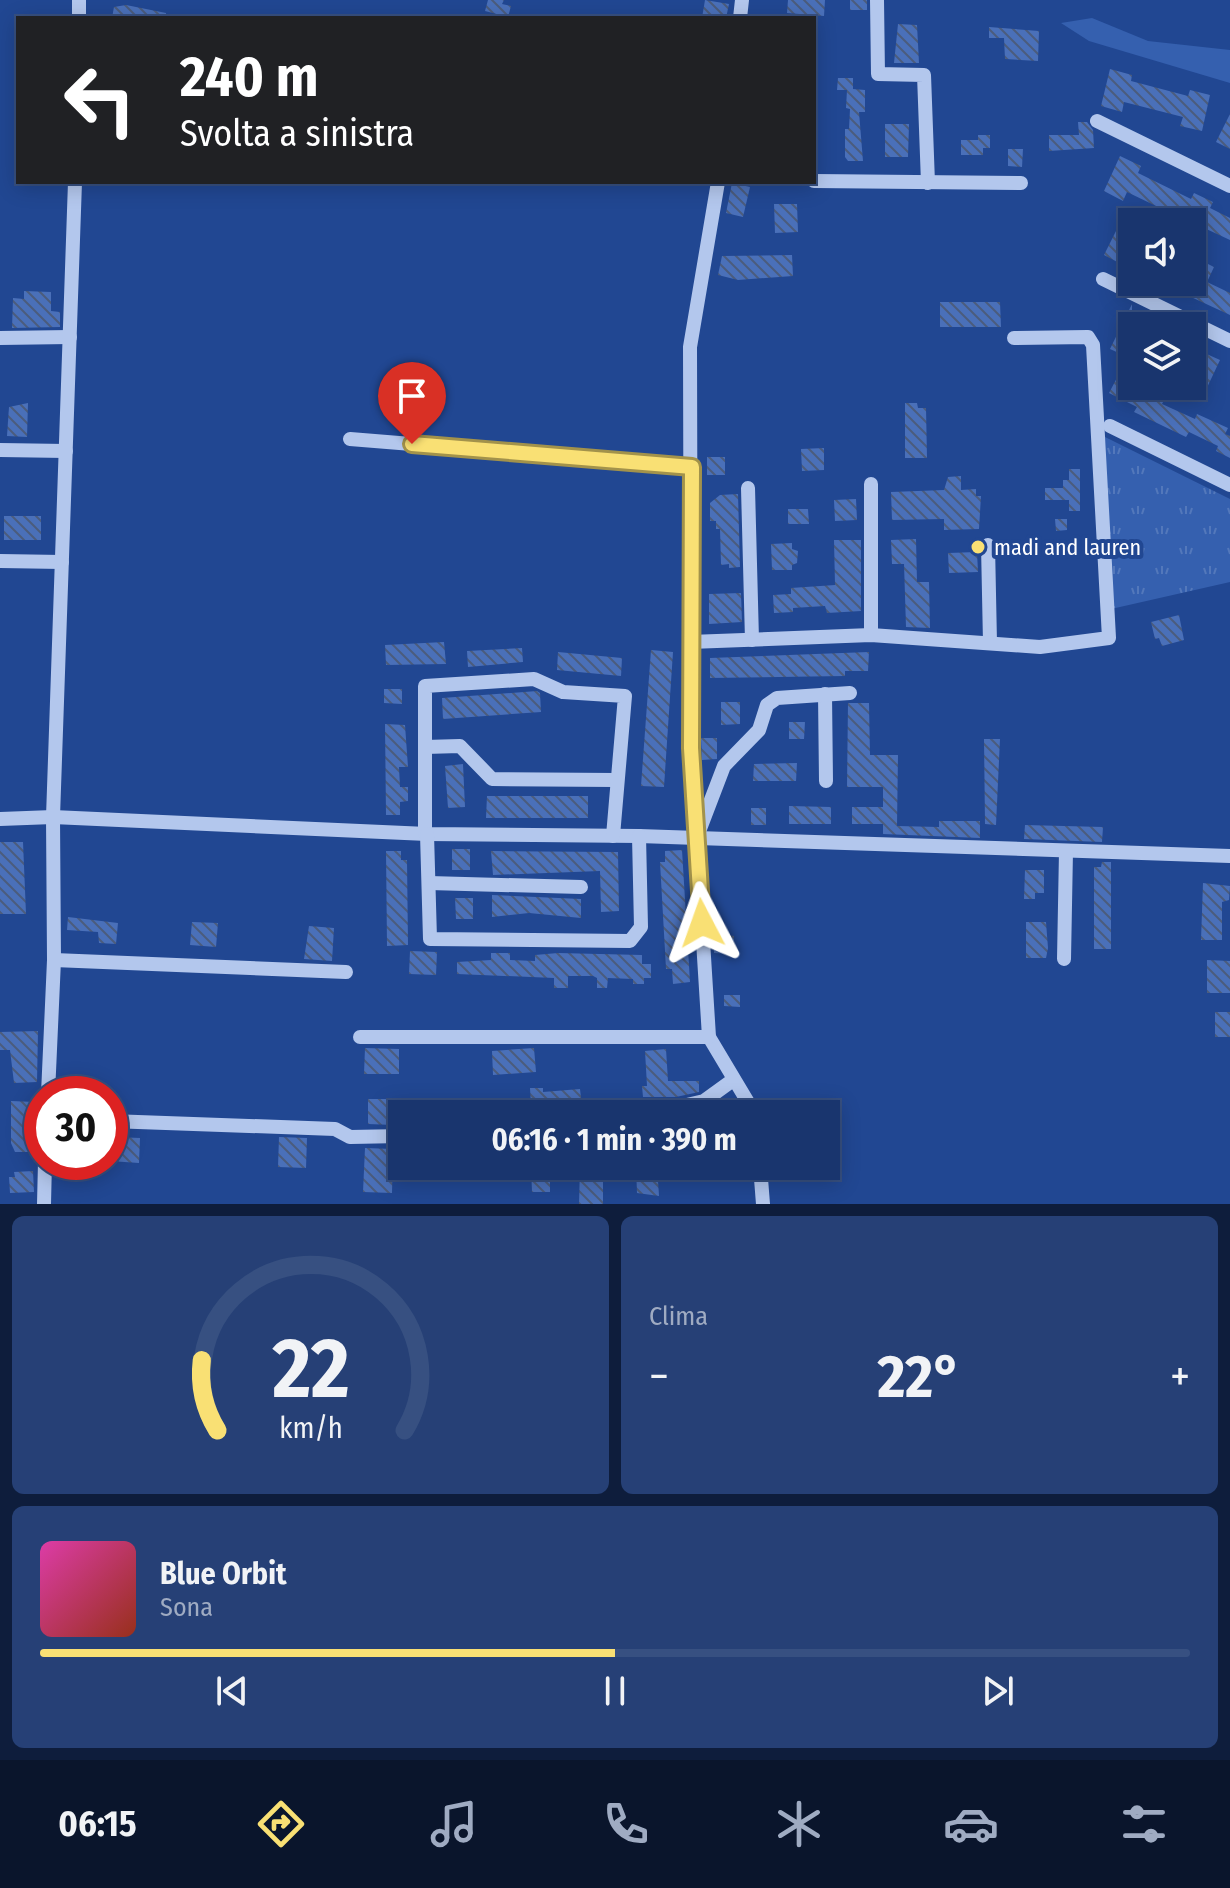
<!DOCTYPE html>
<html lang="it">
<meta charset="utf-8">
<style>
body{margin:0;font-family:"Fira Sans Condensed",sans-serif;background:#264076;color:#f1f3f6;height:100vh;display:flex;flex-direction:column;font-size:30px;white-space:nowrap}
*{box-sizing:border-box;margin:0}
p{font-size:26px;color:#9fabc2}
.icon{flex:none;width:44px;height:44px;fill:none;stroke:currentColor;stroke-width:2;stroke-linecap:round;stroke-linejoin:round}
.map{position:relative;height:1204px;overflow:hidden}
.drawer{display:flex;flex-direction:column;gap:12px;padding:12px;background:#0e1d3c;flex:1}
.drawer>*{flex:none}
.top-card{position:absolute;left:16px;top:16px;width:800px;height:168px;border-radius:0px;box-shadow:0 4px 20px #0003,0 0 0 2px #375081;background:#202124;color:#fff;overflow:hidden}
.fabs{position:absolute;left:1118px;top:208px;display:grid;gap:16px}
.fabs a{display:grid;place-items:center;width:88px;height:88px;border-radius:0px;background:#19356e;box-shadow:0 4px 20px #0003,0 0 0 2px #375081;font-size:40px}
.speed{position:absolute;left:24px;top:1076px;display:flex;gap:16px;font-size:40px;font-weight:700;text-align:center}
.speed>*{display:grid;place-content:center;width:104px;height:104px;border-radius:50%;background:#19356e;box-shadow:0 4px 20px #0003,0 0 0 2px #375081;line-height:1}
.speed .limit{border:12px solid #d22;background:#fff;color:#111}
.pin{position:absolute;display:grid;place-items:center;width:68px;height:68px;color:#fff;margin:-82px -34px;border-radius:50% 50% 50% 0;rotate:-45deg;box-shadow:0 0 8px #0007}
.pin .icon{rotate:45deg}
.me{position:absolute;width:88px;margin:-44px;rotate:356deg;stroke-linejoin:round;filter:drop-shadow(0 0 6px #0008)}
.turn{display:flex;align-items:center;gap:28px;height:168px;padding:0 32px;font-size:36px}
.turn .icon{width:104px;height:104px;stroke-width:2.5}
.turn b{display:block;font-size:56px;line-height:68px}
.big{font-size:60px;font-weight:700;line-height:1.1}
.drawer .widget{flex:1;display:flex;flex-direction:column;justify-content:center;gap:12px;min-width:0;padding:0 28px;border-radius:12px;background:#264076}
.drawer .dial{align-items:center;gap:0}
.dial svg{height:208px;overflow:visible;fill:none;stroke:#375081;stroke-width:7;stroke-linecap:round;text-anchor:middle}
.dial text{fill:#f1f3f6;stroke:none}
.song{display:flex;align-items:center;gap:24px}
.cover{width:96px;height:96px;border-radius:12px;background:linear-gradient(135deg,hsl(320 70% 55%),hsl(10 70% 35%))}
.played{height:8px;border-radius:4px;background:linear-gradient(90deg,#f9e074 50%,#375081 50%)}
.keys{display:flex;justify-content:space-around;direction:ltr}
.heat{display:flex;justify-content:space-between;align-items:center;font-size:44px;direction:ltr}
.drawer .tiles{flex:1;display:grid;gap:12px;grid-template-columns:1fr 1fr}
.widget:last-child{grid-column:span 2}
.trip{position:absolute;left:388px;top:1100px;width:452px;height:80px;border-radius:0px;background:#19356e;box-shadow:0 4px 20px #0003,0 0 0 2px #375081;font-weight:700;line-height:80px;text-align:center}
.tabs{display:flex;height:128px;justify-content:space-around;align-items:center;background:#0a152c;color:#9fabc2}
.tabs .icon{width:56px;height:56px}
.tabs .selected{color:#f9e074}
.tabs b{font-size:36px;color:#f1f3f6}
.map>svg:first-child{display:block}
.grass{fill:#3560af}
.park{fill:url(#park-tufts)}
.building{fill:url(#building-back-hatch)}
.lines{fill:none;stroke-linecap:round;stroke-linejoin:round}
.minor{stroke:#b3c7ed;stroke-width:14}
.route-casing{stroke:#a2924b;stroke-width:20}
.route{stroke:#f9e074;stroke-width:14}
.poi-dot{fill:#f9e074;stroke:#214792;stroke-width:3}
.labels{text-anchor:middle;stroke-width:8;stroke-linejoin:round;paint-order:stroke}
.poi-label{font-size:22px;fill:#fff;stroke:#214792;text-anchor:start}
</style>
<div class="map">
<svg width="1230" height="1204" viewBox="0 0 1230 1204">
<defs>
<pattern id="park-tufts" width="24" height="20" patternUnits="userSpaceOnUse" patternTransform="scale(2)"><rect width="24" height="20" fill="#3560af"/><path d="M3 7l-1-3M5 7V3M7 7l1-3M15 17l-1-3M17 17v-4M19 17l1-3" fill="none" stroke="#5378bb"/></pattern>
<pattern id="building-back-hatch" width="6" height="6" patternUnits="userSpaceOnUse" patternTransform="scale(2)"><rect width="6" height="6" fill="#4a70b9"/><path d="M-1 5l2 2M0 0l6 6M5-1l2 2" fill="none" stroke="#4b5c7d"/></pattern>
</defs>
<rect width="100%" height="100%" fill="#214792"/>
<!-- grass -->
<path class="grass" d="M1092 18 1148 41 1230 50V83L1089 41 1061 23Z"/>
<!-- park -->
<path class="park" d="M1105 437 1230 499V582L1111 609Z"/>
<!-- building -->
<g class="building">
<path d="M488 0H504L502 4 511 6 508 17 485 11Z"/>
<path d="M705 0 729 4 726 18H702Z"/>
<path d="M788 0H825L824 16 787 13Z"/>
<rect x="850" y="0" width="17" height="10"/>
<path d="M126 5 166 13V18H112L114 7Z"/>
<path d="M898 24 917 25 919 63H894Z"/>
<path d="M989 27 1039 31 1038 61 1005 59 1004 38H989Z"/>
<path d="M1110 69 1132 75 1131 81 1188 96 1190 90 1210 95 1202 131 1180 126 1183 117 1124 102 1122 112 1101 106Z"/>
<path d="M838 78H853V89L865 90V112H859L863 161H848L845 157V129H849L850 109 846 108 847 90H837Z"/>
<path d="M1230 114V149L1216 142Z"/>
<path d="M1078 122H1087L1093 130 1094 148 1049 151V135H1079Z"/>
<path d="M885 124H909L908 157H885Z"/>
<path d="M978 135H990V148H983V155H961V140H978Z"/>
<path d="M1008 149H1023L1022 167 1008 166Z"/>
<path d="M1120 156 1141 166 1138 173 1191 199 1194 193 1213 202 1210 208 1230 218V240L1202 227 1192 246V222H1180L1181 218 1127 192 1123 201 1104 191Z"/>
<path d="M732 183 750 187 743 217 726 213Z"/>
<path d="M774 204H797L798 232 775 233Z"/>
<path d="M1121 221 1132 226V258L1128 256 1123 265 1104 255Z"/>
<path d="M792 255 793 276 738 280 718 275 722 256Z"/>
<path d="M1192 256 1214 267 1207 282 1230 293V315L1178 291 1182 282H1192Z"/>
<path d="M24 291 51 292V311L60 312V327L12 328 13 298 24 299Z"/>
<path d="M940 302H1000L1001 327H940Z"/>
<path d="M1132 304V317L1151 326H1132V359L1110 349Z"/>
<path d="M1200 351 1220 360 1204 394 1192 388V354L1198 356Z"/>
<path d="M1119 374 1132 380V386H1171L1162 404 1195 419 1197 414 1228 428 1225 434 1230 436V458L1216 451 1218 446 1189 432 1186 437 1134 412 1137 407 1109 393Z"/>
<path d="M28 403 27 437 7 436 9 407Z"/>
<path d="M905 403H917L918 408H926L927 458H905Z"/>
<path d="M824 448V470L802 471 801 449Z"/>
<rect x="707" y="457" width="18" height="18"/>
<path d="M1069 469H1080V511H1069V500H1045V488H1063V480H1069Z"/>
<path d="M961 476V490L976 489V496H981L979 529 944 530V519L892 520 891 492 944 490 948 477Z"/>
<path d="M738 494 740 567 729 568V564L721 565 720 529H716V521H710V503L720 495Z"/>
<path d="M856 499 857 520 835 521 834 500Z"/>
<path d="M788 509H808L809 524H788Z"/>
<rect x="4" y="516" width="37" height="24"/>
<path d="M1055 519H1067V530L1056 531Z"/>
<path d="M916 539 917 582H929L930 628 906 627 904 564H892L891 540Z"/>
<path d="M834 540H861V611L827 613 825 606 793 608V612L774 613 773 595 791 594V588L835 585Z"/>
<path d="M792 543V549L798 551 797 563 792 565V570H772L771 544Z"/>
<path d="M977 552 978 572 949 573 948 553Z"/>
<path d="M741 593 742 622 709 624V594Z"/>
<path d="M1179 615 1184 640 1162 646 1159 638 1155 639 1151 622Z"/>
<path d="M444 642 446 664 386 665 385 645Z"/>
<path d="M522 648 523 662 468 667 467 651Z"/>
<path d="M651 650 673 652 664 787 641 786Z"/>
<path d="M558 652 622 658 621 676 557 670Z"/>
<path d="M869 652 868 671H845V676L710 678V658Z"/>
<path d="M384 689H402V704L384 703Z"/>
<path d="M537 691 540 693 541 712 443 719 442 698Z"/>
<path d="M721 702H740V724L721 725Z"/>
<path d="M848 703H869L870 755H898L897 826 939 827V821H980V838L883 834V824H852V807H883V787H847Z"/>
<path d="M789 722H805L804 739H789Z"/>
<path d="M385 724 405 725 408 767H399L400 787H408V801L400 802V815H386Z"/>
<path d="M701 738H717V759L702 760Z"/>
<path d="M984 739H1000L996 825 985 824Z"/>
<path d="M797 763 796 781H753L754 764Z"/>
<path d="M463 764 465 807 448 808 445 766Z"/>
<path d="M487 796H588V818H486Z"/>
<path d="M789 806 831 807V824H789Z"/>
<rect x="751" y="808" width="15" height="17"/>
<path d="M1025 825 1103 827 1102 842 1024 839Z"/>
<path d="M0 842H23L26 914H0Z"/>
<rect x="452" y="849" width="18" height="21"/>
<path d="M682 850 690 982 673 984 672 969H666L660 862H665V851Z"/>
<path d="M386 851H401V860H407L408 945 387 946Z"/>
<path d="M491 851 618 852 619 911 601 912 600 871 493 875Z"/>
<path d="M1102 862H1111V949H1094V867H1101Z"/>
<path d="M1025 870H1044V893H1035V899H1024Z"/>
<path d="M1203 883 1230 886 1229 900 1222 902V940H1201Z"/>
<path d="M492 895 581 899V918L529 913 492 917Z"/>
<path d="M455 898H473V919H456Z"/>
<path d="M68 917 118 923 116 944 99 943 98 932 67 930Z"/>
<path d="M192 922 218 923 216 947 190 945Z"/>
<path d="M1026 922H1046L1048 948 1046 958H1026Z"/>
<path d="M309 926 334 928 332 961 304 959Z"/>
<path d="M714 933 734 936 733 954 714 953Z"/>
<path d="M410 951 437 952 436 975 409 974Z"/>
<path d="M491 953H510V960L535 961V955L558 953 642 955V964H651V978H644V984H633V979L608 978 607 988H597V978L593 976H568V988H554V978L457 974V962L491 960Z"/>
<path d="M1207 960 1230 961V993H1207Z"/>
<path d="M724 995H740V1007L724 1006Z"/>
<rect x="1215" y="1012" width="15" height="25"/>
<path d="M38 1031 37 1082 14 1083 10 1050H0V1032Z"/>
<path d="M365 1048 399 1049V1074H364Z"/>
<path d="M534 1048 536 1072 493 1075 492 1051Z"/>
<path d="M666 1049 668 1081H699V1092L676 1097H643L642 1086H647L645 1051Z"/>
<path d="M530 1088H543V1092L580 1089 583 1114H558L557 1105 531 1106Z"/>
<path d="M368 1099H393V1125L368 1124Z"/>
<path d="M11 1101 35 1102 36 1152H15L11 1143Z"/>
<path d="M728 1102V1114H710V1109L718 1103Z"/>
<path d="M116 1137 140 1138 139 1163 110 1161V1138Z"/>
<path d="M279 1137 307 1138 306 1168 278 1167Z"/>
<path d="M365 1148 393 1149 392 1193 363 1192Z"/>
<path d="M531 1166H550V1192H532Z"/>
<path d="M580 1166H603V1204H579Z"/>
<path d="M636 1166H657L659 1196 637 1193Z"/>
<path d="M33 1171 34 1192 10 1193 9 1177H15L14 1172Z"/>
</g>
<g class="lines">
<!-- minor -->
<g class="minor">
<path d="M877 0 878 74 924 75 928 183"/>
<path d="M79 18V0"/>
<path d="M740 18 742 0"/>
<path d="M1097 121 1230 186"/>
<path d="M814 181 1021 183"/>
<path d="M718 182 690 347 691 748 709 1037 755 1114"/>
<path d="M1103 279 1230 341"/>
<path d="M0 338 70 337"/>
<path d="M1110 426 1230 485"/>
<path d="M350 439 692 467"/>
<path d="M0 450 66 451"/>
<path d="M871 484V635"/>
<path d="M748 488 752 640"/>
<path d="M988 545 990 643"/>
<path d="M0 561 62 562"/>
<path d="M690 642 871 635 1040 647 1109 638 1093 345 1088 337 1014 338"/>
<path d="M825 694 826 781"/>
<path d="M425 747 460 746 492 779 615 780"/>
<path d="M0 819 53 817 427 834 639 836 1230 856"/>
<path d="M425 834V686L534 679 563 692 625 696 613 836"/>
<path d="M427 834 430 939 630 941 641 927 639 836"/>
<path d="M698 834 724 766 759 730 767 705 777 698 850 693"/>
<path d="M429 883 581 887"/>
<path d="M1064 959 1066 851"/>
<path d="M54 960 346 972"/>
<path d="M360 1037H709"/>
<path d="M48 1094 54 960 53 817 75 182"/>
<path d="M660 1114 661 1111 704 1101 733 1080"/>
<path d="M110 1121 335 1129 350 1137 402 1136"/>
<path d="M760 1166 763 1204"/>
<path d="M44 1204 45 1162"/>
</g>
</g>
<g class="lines">
<!-- route casing -->
<g class="route-casing">
<path id="route" d="M412 444 692 467 691 748 702 923"/>
</g>
<!-- route -->
<use href="#route" class="route"/>
</g>
<!-- markers -->
<circle class="poi-dot" cx="978" cy="547" r="8"/>
<g class="labels">
<!-- poi labels -->
<g class="poi-label">
<text x="994" y="555">madi and lauren</text>
</g>
</g>
</svg>
<div class="fabs">
<a><svg class="icon" aria-label="sound" viewBox="0 0 24 24"><path d="M4 9h4l5-4v14l-5-4H4zM17 9q2 3 0 6"/></svg></a>
<a><svg class="icon" aria-label="layers" viewBox="0 0 24 24"><path d="M12 4l9 5-9 5-9-5zM3 14l9 5 9-5"/></svg></a>
</div>
<div class="speed"><div class="limit">30</div></div>
<div class="pin" style="left:412px;top:444px;background:#d93025"><svg class="icon" aria-label="arrive" viewBox="0 0 24 24"><path d="M6 21V4h12l-3 4 3 4H6"/></svg></div>
<svg class="me" style="left:702px;top:923px" viewBox="-20 -20 40 40"><path d="M0-17L14 15 0 8-14 15z" fill="#f9e074" stroke="#fff" stroke-width="4"/></svg>
<div class="trip">06:16 · 1 min · 390 m</div>
<div class="top-card">
<div class="turn"><svg class="icon" aria-label="left" viewBox="0 0 24 24"><path d="M17 20v-9H6M10 6l-5 5 5 5"/></svg><div><b>240 m</b>Svolta a sinistra</div></div>
</div>
</div>
<section class="drawer">
<div class="tiles">
<div class="widget dial"><svg viewBox="0 0 100 80">
<path d="M14 69A42 42 0 1 1 86 69"/>
<path d="M14 69A42 42 0 0 1 8 42" stroke="#f9e074"/>
<text x="50" y="56" font-size="32" font-weight="700">22</text>
<text x="50" y="72" font-size="11">km/h</text>
</svg></div>
<div class="widget"><p>Clima</p>
<div class="heat"><a>−</a><b class="big">22°</b><a>+</a></div>
</div>
<div class="widget">
<div class="song"><i class="cover"></i><div><b>Blue Orbit</b><p>Sona</p></div></div>
<div class="played"></div>
<div class="keys"><svg class="icon" aria-label="previous" viewBox="0 0 24 24"><path d="M18 5L8 12l10 7zM5 5v14"/></svg><svg class="icon" aria-label="pause" viewBox="0 0 24 24"><path d="M8 5v14M16 5v14"/></svg><svg class="icon" aria-label="next" viewBox="0 0 24 24"><path d="M6 5l10 7-10 7zM19 5v14"/></svg></div>
</div>
</div>
</section>
<nav class="tabs">
<b>06:15</b>
<svg class="icon selected" aria-label="directions" viewBox="0 0 24 24"><path d="M12 3l9 9-9 9-9-9zM9 14v-3h6M13 9l2 2-2 2"/></svg>
<svg class="icon" aria-label="music" viewBox="0 0 24 24"><path d="M9 18V5l10-2v13"/><circle cx="6" cy="18" r="3"/><circle cx="16" cy="16" r="3"/></svg>
<svg class="icon" aria-label="phone" viewBox="0 0 24 24"><path d="M5 4h4l2 5-3 2q2 4 5 5l2-3 5 2v4C11 20 4 13 5 4z"/></svg>
<svg class="icon" aria-label="climate" viewBox="0 0 24 24"><path d="M12 3v18M4 7l16 10M4 17L20 7"/></svg>
<svg class="icon" aria-label="car" viewBox="0 0 24 24"><path d="M5 17H2v-5l4-1 3-4h7l3 4 3 1v5h-3M9 17h6M6 11h13"/><circle cx="7" cy="17" r="2"/><circle cx="17" cy="17" r="2"/></svg>
<svg class="icon" aria-label="filters" viewBox="0 0 24 24"><path d="M4 7h16M4 17h16"/><circle cx="9" cy="7" r="2"/><circle cx="15" cy="17" r="2"/></svg>
</nav>
